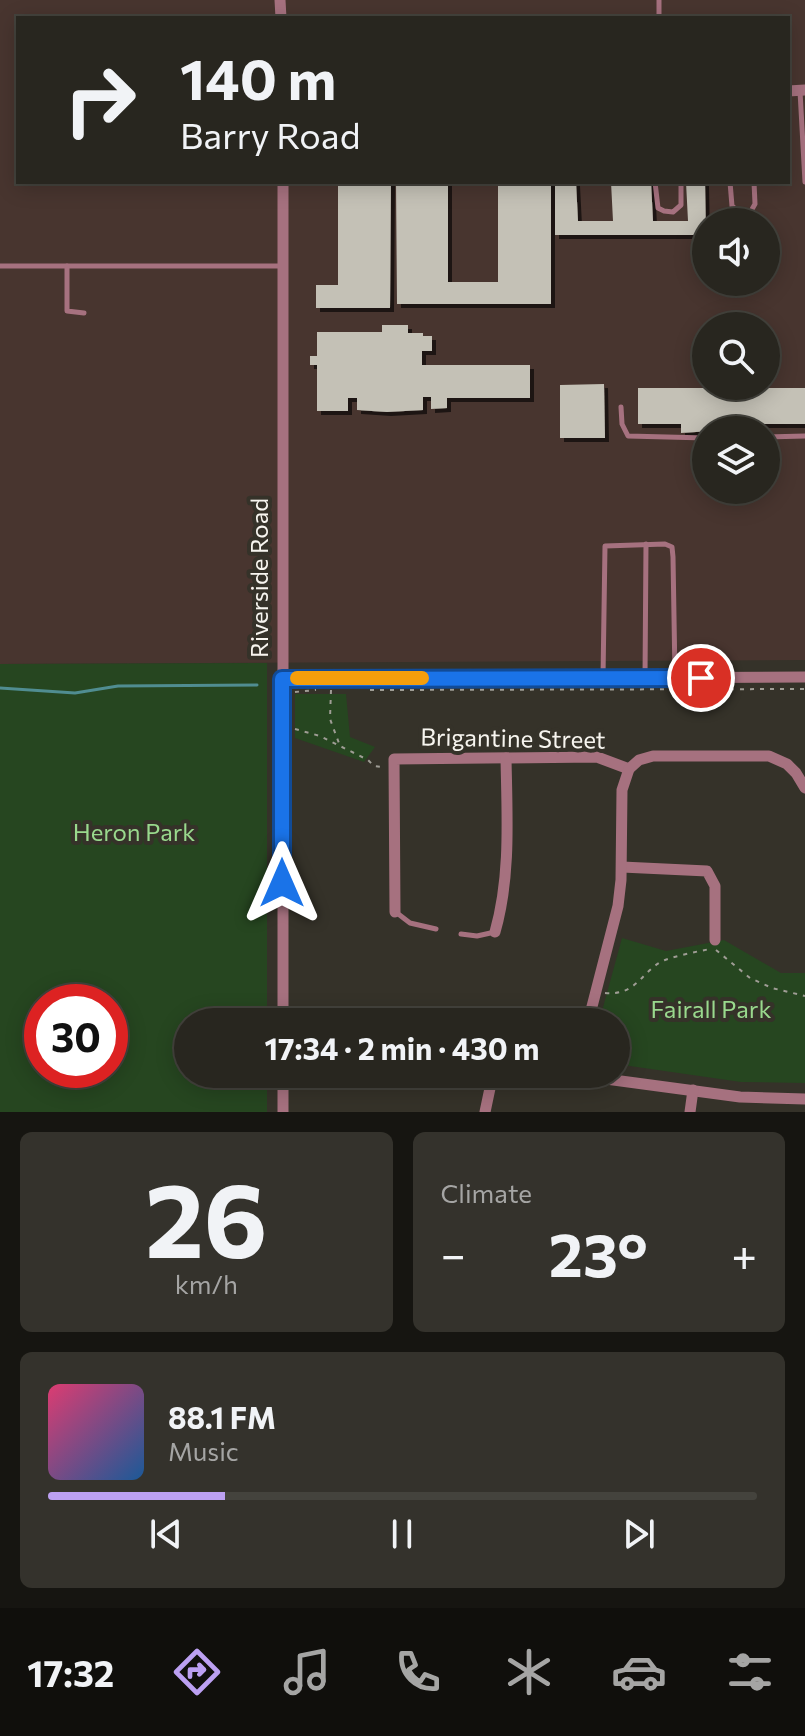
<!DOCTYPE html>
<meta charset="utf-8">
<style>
body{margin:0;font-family:Commissioner,sans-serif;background:#34322c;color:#f1f3f6;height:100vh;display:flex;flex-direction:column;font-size:30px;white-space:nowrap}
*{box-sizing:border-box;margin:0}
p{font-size:26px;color:#a5a5a4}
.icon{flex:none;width:44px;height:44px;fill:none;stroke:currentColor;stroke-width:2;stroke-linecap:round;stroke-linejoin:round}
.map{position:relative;height:1112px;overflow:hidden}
.side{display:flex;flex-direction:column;gap:20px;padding:20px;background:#161511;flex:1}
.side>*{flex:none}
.hud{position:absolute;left:16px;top:16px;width:774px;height:168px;border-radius:0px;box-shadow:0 4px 20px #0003,0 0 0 2px #44433d;background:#28261f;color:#f1f3f6;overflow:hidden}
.controls{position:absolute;left:692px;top:208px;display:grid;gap:16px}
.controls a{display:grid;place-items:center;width:88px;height:88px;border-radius:50%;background:#28261f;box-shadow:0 4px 20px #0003,0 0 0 2px #44433d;font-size:40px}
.speed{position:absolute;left:24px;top:984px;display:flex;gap:16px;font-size:40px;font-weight:700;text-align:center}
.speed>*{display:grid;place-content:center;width:104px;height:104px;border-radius:50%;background:#28261f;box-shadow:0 4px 20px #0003,0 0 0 2px #44433d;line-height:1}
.speed .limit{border:12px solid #d22;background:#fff;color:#111}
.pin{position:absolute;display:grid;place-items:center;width:68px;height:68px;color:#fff;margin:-34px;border:4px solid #fff;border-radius:50%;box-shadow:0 2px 8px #0007}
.me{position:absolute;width:88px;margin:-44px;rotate:0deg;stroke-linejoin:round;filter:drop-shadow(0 0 6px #0008)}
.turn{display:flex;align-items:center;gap:28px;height:168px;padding:0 32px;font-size:36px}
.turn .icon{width:104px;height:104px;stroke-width:2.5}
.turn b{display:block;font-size:56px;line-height:68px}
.big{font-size:60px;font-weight:700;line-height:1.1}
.side .tile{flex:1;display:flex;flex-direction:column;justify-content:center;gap:12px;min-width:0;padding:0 28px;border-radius:12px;background:#34322c}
.side .dial{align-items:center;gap:0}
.dial b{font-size:104px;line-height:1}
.song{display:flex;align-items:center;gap:24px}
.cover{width:96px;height:96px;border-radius:12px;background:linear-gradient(135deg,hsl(340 70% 55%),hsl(210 70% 35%))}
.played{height:8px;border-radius:4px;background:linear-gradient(90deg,#bca0f2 25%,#44433d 25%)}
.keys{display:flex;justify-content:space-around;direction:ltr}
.heat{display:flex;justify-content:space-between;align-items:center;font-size:44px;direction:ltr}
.side .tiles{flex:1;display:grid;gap:20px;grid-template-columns:1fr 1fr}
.tile:last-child{grid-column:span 2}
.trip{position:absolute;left:174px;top:1008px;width:456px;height:80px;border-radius:40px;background:#28261f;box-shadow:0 4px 20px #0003,0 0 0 2px #44433d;font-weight:700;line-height:80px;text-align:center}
.menu{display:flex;height:128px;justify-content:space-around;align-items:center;background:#100f0c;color:#a5a5a4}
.menu .icon{width:56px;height:56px}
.menu .selected{color:#bca0f2}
.menu b{font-size:36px;color:#f1f3f6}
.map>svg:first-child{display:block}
.industrial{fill:#48352f;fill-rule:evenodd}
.green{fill:#264620;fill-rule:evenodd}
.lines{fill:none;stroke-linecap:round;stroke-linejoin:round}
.stream{stroke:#508d91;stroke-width:3}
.building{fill:#c4c1b6;filter:url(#shadow)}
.path{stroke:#9f9d95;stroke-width:2;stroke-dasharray:4 6;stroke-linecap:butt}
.service{stroke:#a6717f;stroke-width:5}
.minor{stroke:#a6717f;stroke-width:11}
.route-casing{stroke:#114b97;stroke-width:20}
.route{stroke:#1a73e8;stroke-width:14}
.slow{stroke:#f59e0b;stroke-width:14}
.labels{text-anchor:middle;stroke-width:8;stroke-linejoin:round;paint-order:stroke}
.street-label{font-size:24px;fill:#f7f5ef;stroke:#353229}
.park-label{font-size:24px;fill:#99d98d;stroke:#353229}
</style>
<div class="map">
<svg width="805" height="1112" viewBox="0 0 805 1112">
<defs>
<filter id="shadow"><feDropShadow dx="4" dy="4" stdDeviation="0" flood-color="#0009"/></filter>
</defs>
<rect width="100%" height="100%" fill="#353229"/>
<!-- industrial -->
<path class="industrial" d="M0 0H805V660L0 664ZM18 18H788V182H18ZM706 222H766V282H706ZM706 326H766V386H706ZM706 430H766V490H706Z"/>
<!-- green -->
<g class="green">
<path d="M267 663V1022H188V1074H267V1112H0V664ZM42 1002H110V1070H42Z"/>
<path d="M295 694H346L350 737 375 747 364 762 295 738Z"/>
<path d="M622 938 666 951 724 940 781 973H805V1083L741 1082 616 1064V1022H599Z"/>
</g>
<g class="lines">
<!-- stream -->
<path class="stream" d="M0 688 75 693 118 686 257 685"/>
</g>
<!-- building -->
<g class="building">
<path d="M338 182H391L390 308H316V285H338Z"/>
<path d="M396 182H448V282H498V182H551V304H397Z"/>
<path d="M555 182H576L578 221H613L611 182H651L653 221H688L686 182H705L706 235H555Z"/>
<path d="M382 325H408V333H423V336H432V351H422V365H530V398H447V408L431 409V397H423V410L387 412 357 410V398H348V411H317V365H310V356H317V332H382Z"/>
<path d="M604 384 605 438H560V385Z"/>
<path d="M638 388H805V424H725V430L681 433V424H638Z"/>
</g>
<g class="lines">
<!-- path -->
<g class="path">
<path d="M331 690 330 719 340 746"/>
<path d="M370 690 805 689"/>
<path d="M295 692 316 690"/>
<path d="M295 729 320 736 368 760 374 766 383 767"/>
<path d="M716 950 750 978 772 988 805 996"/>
<path d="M605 993C638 996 641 970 665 960 679 955 695 952 710 949"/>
</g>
<!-- service -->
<g class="service">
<path d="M659 0V18"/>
<path d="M800 91 805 182"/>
<path d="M655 182 658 208 664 211 673 212 681 205V182"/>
<path d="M730 182 732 206 739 212 751 211 755 204 754 182"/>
<path d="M0 266H281"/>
<path d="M67 266V311L84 313"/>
<path d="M621 407 622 424 628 436 706 438"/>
<path d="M766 437 805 436"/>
<path d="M603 677 605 546 665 544 672 547 673 557 675 677"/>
<path d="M645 677 646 544"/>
<path d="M397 913 410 923 436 929"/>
<path d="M461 934 477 936 495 932"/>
</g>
<!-- minor -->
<g class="minor">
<path d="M280 0 281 18"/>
<path d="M788 91 805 90"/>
<path d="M283 182V1022"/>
<path d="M282 679 805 677"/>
<path d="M622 867 707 871 715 886V940"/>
<path d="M395 912 394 759 597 757 629 769"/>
<path d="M495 932C511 876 507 816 506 758"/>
<path d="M283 1013 329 1022"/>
<path d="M588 1022 618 906 621 880 622 790 629 769 639 760 653 756H769L787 764 796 773 805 788"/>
<path d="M595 1074 606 1079 740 1097 805 1099"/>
<path d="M283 1112V1074"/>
<path d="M485 1112 493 1074"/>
<path d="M690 1112 693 1090"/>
</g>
</g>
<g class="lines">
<!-- route casing -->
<g class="route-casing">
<path id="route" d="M282 883V679L701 678"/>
</g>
<!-- route -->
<use href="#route" class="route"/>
<!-- slow -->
<path class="slow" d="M297 678H422"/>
</g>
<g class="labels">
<!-- street labels -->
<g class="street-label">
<text transform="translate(260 578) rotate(-90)" y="8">Riverside Road</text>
<text transform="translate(513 739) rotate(1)" y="8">Brigantine Street</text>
</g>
<!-- park labels -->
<g class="park-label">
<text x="134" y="841">Heron Park</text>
<text x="711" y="1018">Fairall Park</text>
</g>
</g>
</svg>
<div class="controls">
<a><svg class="icon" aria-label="sound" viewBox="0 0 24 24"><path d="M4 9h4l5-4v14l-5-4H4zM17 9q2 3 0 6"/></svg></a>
<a><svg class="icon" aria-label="search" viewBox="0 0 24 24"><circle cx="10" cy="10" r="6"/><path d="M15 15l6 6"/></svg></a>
<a><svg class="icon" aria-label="layers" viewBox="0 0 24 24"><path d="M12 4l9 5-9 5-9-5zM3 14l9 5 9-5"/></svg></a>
</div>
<div class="speed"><div class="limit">30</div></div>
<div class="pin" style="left:701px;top:678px;background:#d93025"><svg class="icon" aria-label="arrive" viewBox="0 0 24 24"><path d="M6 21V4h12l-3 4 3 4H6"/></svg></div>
<svg class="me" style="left:282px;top:883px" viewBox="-20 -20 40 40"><path d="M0-17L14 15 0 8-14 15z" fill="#1a73e8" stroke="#fff" stroke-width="4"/></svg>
<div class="trip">17:34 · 2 min · 430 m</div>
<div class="hud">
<div class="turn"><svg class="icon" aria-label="right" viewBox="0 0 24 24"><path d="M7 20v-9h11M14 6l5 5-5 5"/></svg><div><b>140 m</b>Barry Road</div></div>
</div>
</div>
<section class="side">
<div class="tiles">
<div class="tile dial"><b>26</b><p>km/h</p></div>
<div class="tile"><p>Climate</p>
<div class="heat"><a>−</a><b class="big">23°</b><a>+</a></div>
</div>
<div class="tile">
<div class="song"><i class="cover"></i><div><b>88.1 FM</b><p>Music</p></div></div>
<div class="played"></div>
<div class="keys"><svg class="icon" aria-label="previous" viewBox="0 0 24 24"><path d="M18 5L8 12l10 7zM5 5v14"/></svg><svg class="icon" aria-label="pause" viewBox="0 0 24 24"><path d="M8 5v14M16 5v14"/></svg><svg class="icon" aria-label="next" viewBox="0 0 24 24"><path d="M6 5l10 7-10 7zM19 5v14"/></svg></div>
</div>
</div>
</section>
<nav class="menu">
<b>17:32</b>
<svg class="icon selected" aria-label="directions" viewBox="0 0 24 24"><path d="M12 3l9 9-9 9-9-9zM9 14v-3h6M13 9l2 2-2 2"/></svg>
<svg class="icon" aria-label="music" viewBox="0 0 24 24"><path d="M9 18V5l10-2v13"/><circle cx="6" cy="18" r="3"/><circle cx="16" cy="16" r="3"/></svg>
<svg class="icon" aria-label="phone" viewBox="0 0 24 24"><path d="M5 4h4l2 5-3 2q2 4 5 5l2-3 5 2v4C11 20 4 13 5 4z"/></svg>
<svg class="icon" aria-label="climate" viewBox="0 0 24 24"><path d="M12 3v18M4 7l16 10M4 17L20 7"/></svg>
<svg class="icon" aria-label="car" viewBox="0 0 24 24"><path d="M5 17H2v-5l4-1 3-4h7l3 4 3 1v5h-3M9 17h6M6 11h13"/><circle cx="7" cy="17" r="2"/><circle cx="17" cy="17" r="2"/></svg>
<svg class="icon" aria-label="filters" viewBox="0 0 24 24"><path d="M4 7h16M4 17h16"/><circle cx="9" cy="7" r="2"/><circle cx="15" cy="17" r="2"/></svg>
</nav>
